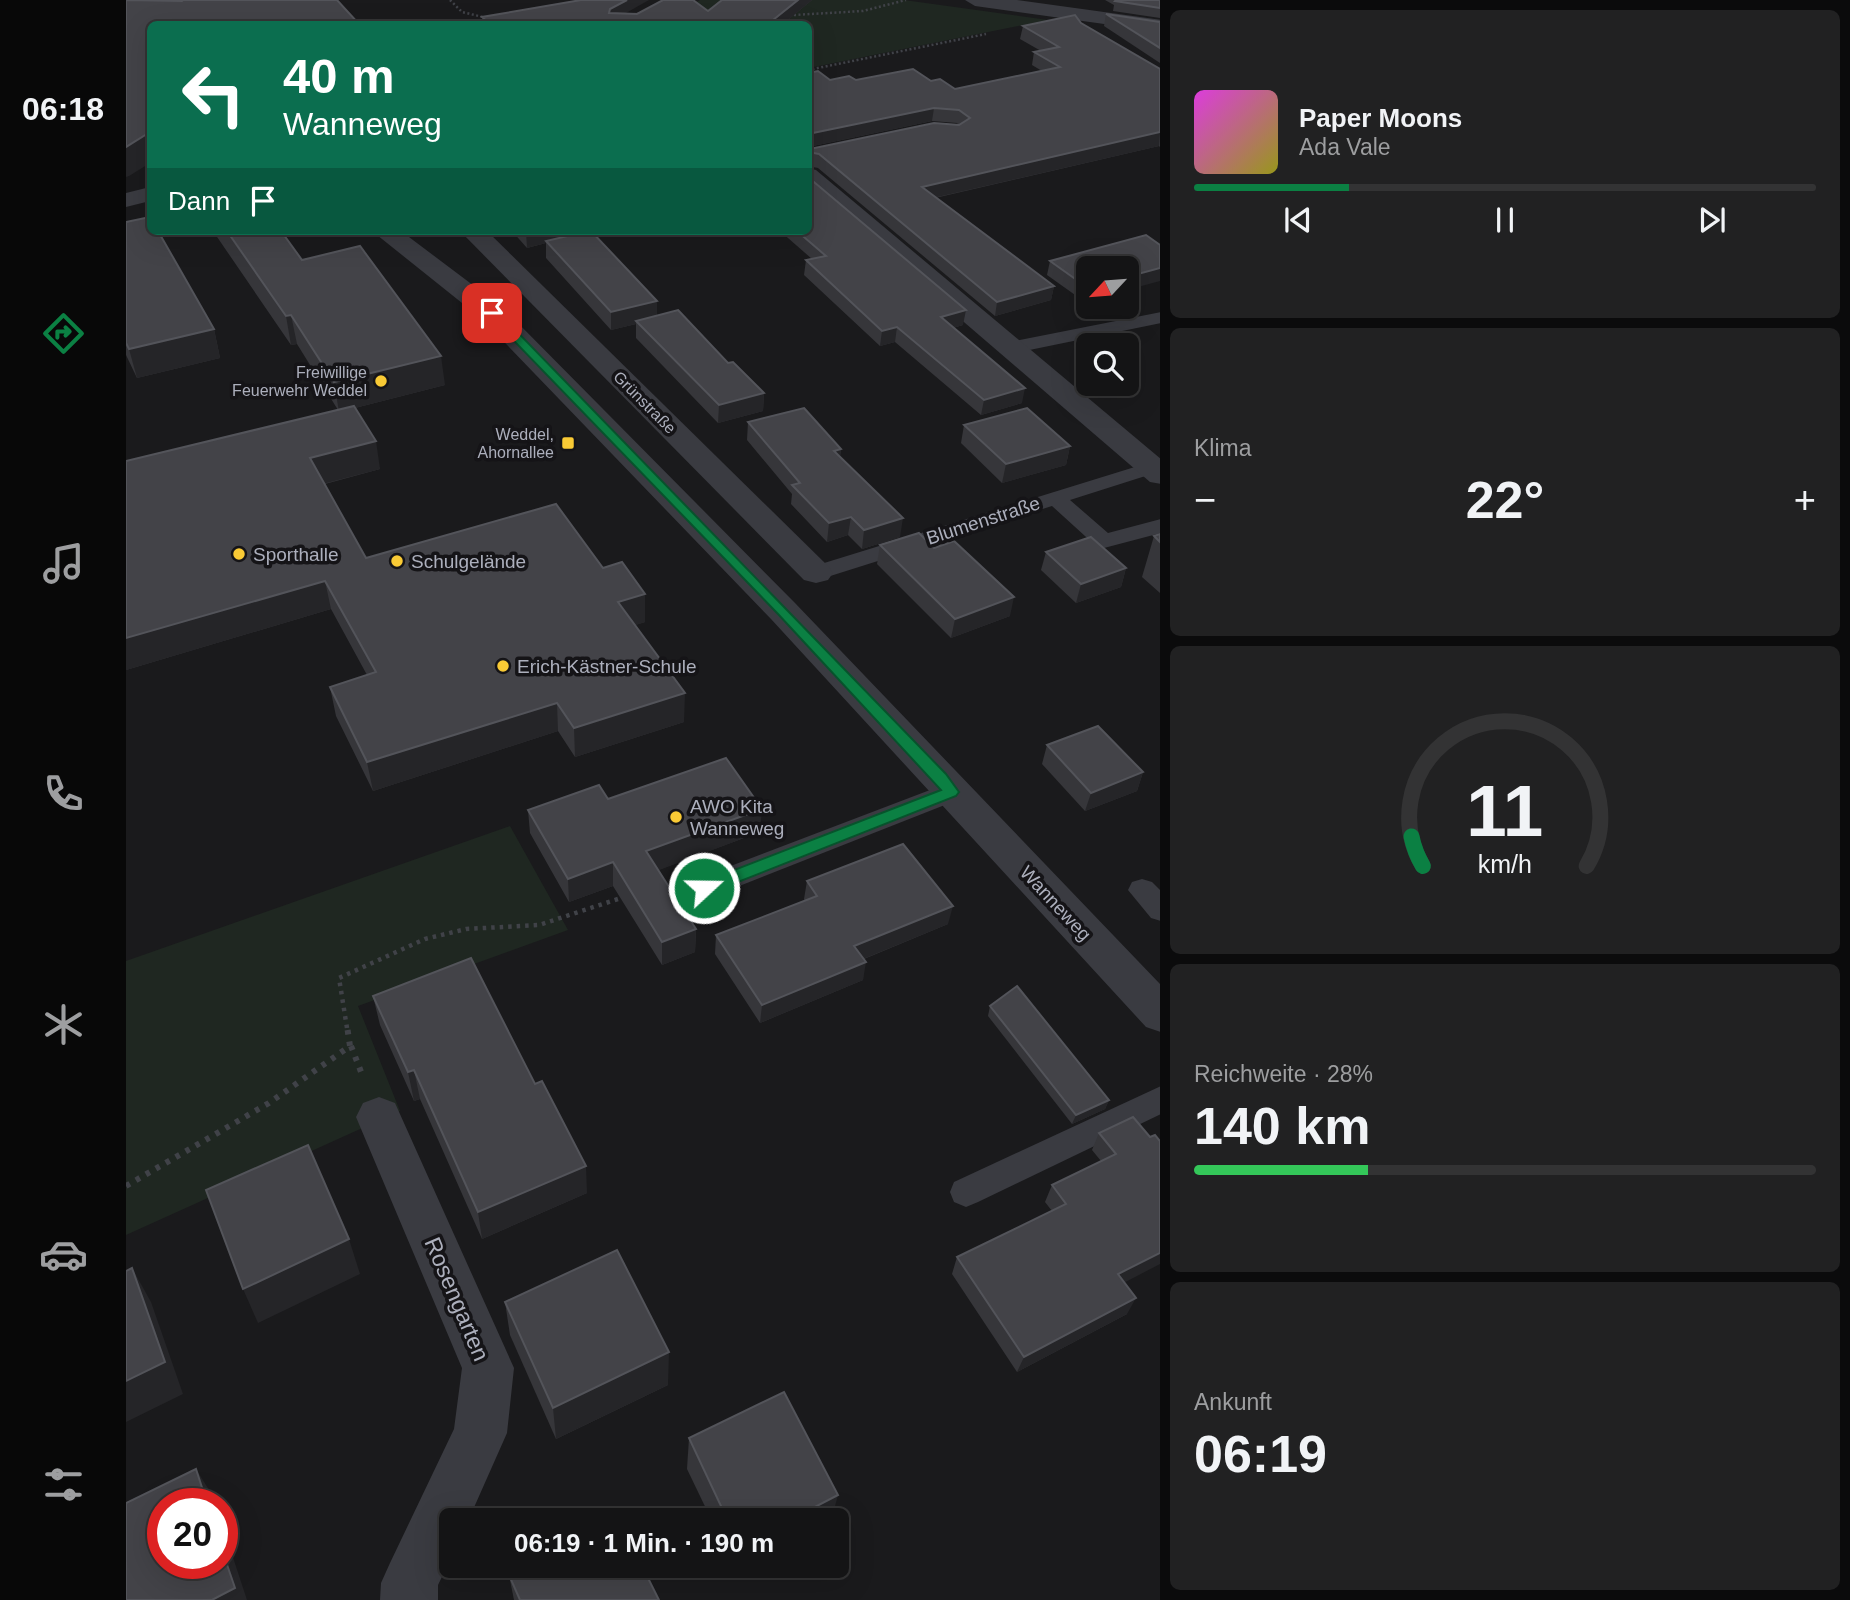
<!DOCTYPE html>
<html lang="de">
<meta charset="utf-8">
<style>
body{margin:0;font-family:Arial,sans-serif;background:#212122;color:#f1f3f6;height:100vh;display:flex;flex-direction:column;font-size:26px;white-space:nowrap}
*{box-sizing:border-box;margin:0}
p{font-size:23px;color:#9d9ea0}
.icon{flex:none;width:38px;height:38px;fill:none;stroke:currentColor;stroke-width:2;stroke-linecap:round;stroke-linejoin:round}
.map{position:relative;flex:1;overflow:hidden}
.panel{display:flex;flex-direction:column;gap:10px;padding:10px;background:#0b0b0c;width:690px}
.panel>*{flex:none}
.hud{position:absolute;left:21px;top:21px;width:665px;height:214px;border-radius:10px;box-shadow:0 7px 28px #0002,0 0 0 2px #333334;background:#0b6e4f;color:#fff;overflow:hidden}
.needle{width:46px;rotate:244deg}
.controls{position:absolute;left:950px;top:256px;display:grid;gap:14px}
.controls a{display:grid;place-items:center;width:63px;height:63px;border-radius:10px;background:#141415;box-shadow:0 7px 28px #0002,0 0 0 2px #333334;font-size:35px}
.speed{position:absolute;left:21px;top:1488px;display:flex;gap:14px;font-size:35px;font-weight:700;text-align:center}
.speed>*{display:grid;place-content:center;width:91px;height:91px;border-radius:50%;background:#141415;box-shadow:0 7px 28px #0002,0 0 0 2px #333334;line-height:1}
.speed .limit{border:10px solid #d22;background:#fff;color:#111}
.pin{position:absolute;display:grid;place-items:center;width:60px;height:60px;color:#fff;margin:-30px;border-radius:14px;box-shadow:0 4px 10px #0006}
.me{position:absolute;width:77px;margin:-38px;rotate:69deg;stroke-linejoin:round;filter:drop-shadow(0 0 5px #0008)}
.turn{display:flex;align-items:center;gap:24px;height:147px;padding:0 21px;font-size:32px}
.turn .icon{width:91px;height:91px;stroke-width:2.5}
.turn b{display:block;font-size:49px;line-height:60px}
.then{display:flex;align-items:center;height:66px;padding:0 21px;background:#0003;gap:14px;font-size:26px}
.big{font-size:52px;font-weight:800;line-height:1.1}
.panel .card{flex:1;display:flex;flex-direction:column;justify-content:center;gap:10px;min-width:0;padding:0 24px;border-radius:10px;background:#212122}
.panel .dial{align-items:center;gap:0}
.dial svg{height:182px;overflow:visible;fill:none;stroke:#333334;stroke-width:7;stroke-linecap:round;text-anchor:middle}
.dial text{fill:#f1f3f6;stroke:none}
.song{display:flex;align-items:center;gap:21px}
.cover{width:84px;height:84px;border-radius:10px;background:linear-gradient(135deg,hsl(300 70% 55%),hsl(60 70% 35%))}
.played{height:7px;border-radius:4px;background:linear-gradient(90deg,#0b8043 25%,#333334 25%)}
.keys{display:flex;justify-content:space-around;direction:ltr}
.heat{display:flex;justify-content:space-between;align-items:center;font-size:38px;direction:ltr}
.charge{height:10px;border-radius:5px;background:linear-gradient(90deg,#34c759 28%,#333334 0)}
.trip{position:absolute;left:313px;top:1508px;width:410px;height:70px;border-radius:10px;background:#141415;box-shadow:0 7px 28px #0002,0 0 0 2px #333334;font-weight:800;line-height:70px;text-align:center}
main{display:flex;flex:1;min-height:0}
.menu{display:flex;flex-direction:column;width:126px;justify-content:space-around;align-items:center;background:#080808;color:#9d9ea0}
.menu .icon{width:49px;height:49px}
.menu .current{color:#0b8043}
.menu b{font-size:32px;color:#f1f3f6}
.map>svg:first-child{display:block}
.green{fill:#1f2721}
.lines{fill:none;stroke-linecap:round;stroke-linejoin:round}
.path-far2{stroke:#404248;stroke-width:2.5;stroke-dasharray:2 2.5;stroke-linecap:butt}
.path-far1{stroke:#404248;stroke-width:4.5;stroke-dasharray:3.5 5;stroke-linecap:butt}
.path{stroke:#404248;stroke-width:6;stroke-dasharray:4.5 7;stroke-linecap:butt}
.lane{fill:#3a3b41;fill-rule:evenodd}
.street{fill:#3a3b41;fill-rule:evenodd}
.wall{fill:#36363a}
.shaded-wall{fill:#252528}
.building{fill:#434348;stroke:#53545a;stroke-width:2}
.route{fill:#0b8043;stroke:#07532c;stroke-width:2}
.poi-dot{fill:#f9ca35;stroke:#151417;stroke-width:2.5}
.labels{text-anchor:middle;stroke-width:7;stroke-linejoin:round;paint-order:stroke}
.far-poi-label{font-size:16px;fill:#acafbc;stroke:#151417;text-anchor:end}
.far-street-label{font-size:16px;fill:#acafbc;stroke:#151417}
.street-label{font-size:19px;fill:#acafbc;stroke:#151417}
.poi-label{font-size:19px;fill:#acafbc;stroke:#151417;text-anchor:start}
.near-street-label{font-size:23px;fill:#acafbc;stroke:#151417}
</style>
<main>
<nav class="menu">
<b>06:18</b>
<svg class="icon current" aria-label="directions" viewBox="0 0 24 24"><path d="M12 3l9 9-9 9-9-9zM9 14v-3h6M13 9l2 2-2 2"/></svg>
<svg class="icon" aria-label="music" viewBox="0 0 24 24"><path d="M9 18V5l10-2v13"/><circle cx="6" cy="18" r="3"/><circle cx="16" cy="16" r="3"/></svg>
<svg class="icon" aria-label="phone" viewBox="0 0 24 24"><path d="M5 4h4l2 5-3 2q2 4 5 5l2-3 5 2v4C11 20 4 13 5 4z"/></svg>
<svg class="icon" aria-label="climate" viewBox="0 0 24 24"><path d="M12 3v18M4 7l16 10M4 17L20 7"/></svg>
<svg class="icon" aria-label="car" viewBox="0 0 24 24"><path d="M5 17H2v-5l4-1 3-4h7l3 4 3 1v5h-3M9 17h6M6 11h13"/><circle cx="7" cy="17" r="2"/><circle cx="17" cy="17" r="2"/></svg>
<svg class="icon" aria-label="filters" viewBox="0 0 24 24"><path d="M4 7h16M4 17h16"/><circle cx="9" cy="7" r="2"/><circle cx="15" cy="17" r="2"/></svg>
</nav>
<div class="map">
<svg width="1035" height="1600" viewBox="0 0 1035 1600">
<rect width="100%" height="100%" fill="#1a1a1c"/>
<!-- green -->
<g class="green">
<path d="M574 0H778L922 20 683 68 682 24H588L563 6Z"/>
<path d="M384 826 442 930 232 1006 274 1111 0 1235V961Z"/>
</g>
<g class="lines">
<!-- path-far2 -->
<g class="path-far2">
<path d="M324 0 336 12 361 18"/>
<path d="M668 15 737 11 780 0"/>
<path d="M682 70 860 34"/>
</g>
<!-- path-far1 -->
<path class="path-far1" d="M221 1028 213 978 299 939 340 929 413 925 498 897"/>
<!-- path -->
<g class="path">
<path d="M225 1046 237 1077"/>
<path d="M0 1186 143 1103 224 1046 221 1026"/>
</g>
<!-- lane -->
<g class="lane">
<path d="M1035 312V323L884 354 875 348 884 342Z"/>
<path d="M1025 462 1035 467 1032 472 944 500 982 533 1035 519V533L978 548 970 546 926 506 698 578H682L679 573 682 568Z"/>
<path d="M825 782 834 785 838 792 834 799 588 896 578 899 568 896 564 888 568 880Z"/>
<path d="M1016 879 1026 882 1035 891V921L1025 918 1002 890 1006 882Z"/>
<path d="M1035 1086V1114L852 1202 840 1207 828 1202 824 1192 828 1182Z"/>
</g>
<!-- street -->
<g class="street">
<path d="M839 0H891L1035 20V32L849 6Z"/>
<path d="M682 168 690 170 1035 459V484L1024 482 682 188Z"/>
<path d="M24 187V201L0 207V193Z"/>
<path d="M246 231H275L376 307 669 603 1035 985V1032L1020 1027 645 619 356 319Z"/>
<path d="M334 231H361L702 566 707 573 702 580 690 583 678 580Z"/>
<path d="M253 1097 269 1103 388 1368 381 1433 342 1521H326V1556L312 1585V1600H254L255 1583 264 1563 328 1429 336 1368 230 1117 237 1103Z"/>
</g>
</g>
<!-- wall -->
<g class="wall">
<path d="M596 0H686L657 24H357L356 17 582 11Z"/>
<path d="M979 0H1034V18L987 11 988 5Z"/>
<path d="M980 14 1034 22V63L978 26Z"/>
<path d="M955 23 1034 69V147L1033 146 809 198 928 286 925 300 869 316 692 168 682 166V148L684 149 833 125 831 123 806 121 682 147V73L704 80 805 81 829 89 916 71 906 65 908 52 915 51 894 39 897 26Z"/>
<path d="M0 222 88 329 94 358 11 378 0 355Z"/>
<path d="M87 231H155L176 260 319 385 229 408 254 469 199 484 240 558 477 568 519 622 509 625 558 722 449 757 432 731 247 791 210 716 204 687 241 675 205 609 0 670 212 410 171 344 165 345Z"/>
<path d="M386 231H445V235L531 315 602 363 638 393 637 411 592 423 510 338V324L485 330 420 258V243L401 248Z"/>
<path d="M654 231H682L837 325 827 328 896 403 855 415 769 342 754 346 678 275 680 260 686 259Z"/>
<path d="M924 261 962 268V301L959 302 921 275Z"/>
<path d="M622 422 715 449 714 456 774 537 736 549 722 535 701 542 665 504 666 494 621 440Z"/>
<path d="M838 425 944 446 940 465 876 483 835 443Z"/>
<path d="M1034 534V593L1016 577 1028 536Z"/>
<path d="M754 545 884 616 825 638 751 564Z"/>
<path d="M920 552 1000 568 995 587 950 603 915 570Z"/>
<path d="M921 745 1017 772 1011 791 959 811 916 764Z"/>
<path d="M482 799 634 832 532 870 570 929 569 952 536 965 487 886 443 902 404 833 402 810Z"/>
<path d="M681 881 822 924 738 959 737 980 634 1023 589 954 590 935 679 901 678 899Z"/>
<path d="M247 996 409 1084 461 1193 356 1239 294 1099 288 1101 254 1025Z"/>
<path d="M864 1006 983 1100 979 1109 946 1124 862 1016Z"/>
<path d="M1007 1117 999 1283 1001 1314 891 1372 826 1274 831 1257 926 1211 919 1202 926 1185 975 1161 966 1150 973 1133Z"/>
<path d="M379 1302 542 1385 430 1439 384 1335Z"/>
<path d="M563 1438 705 1521H586L561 1469Z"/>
<path d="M383 1575 533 1600H388Z"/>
</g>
<!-- shaded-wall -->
<g class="shaded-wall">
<path d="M501 0H523L484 22V9Z"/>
<path d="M672 0H686L657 24H642Z"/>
<path d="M808 108 806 121 682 147 683 134Z"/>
<path d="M24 132V163L3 176 0 177V147Z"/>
<path d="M1034 132 1033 146 794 201 796 187Z"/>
<path d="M400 231H445V237L420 241V243L401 248Z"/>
<path d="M1034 268V281L1001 290V277Z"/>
<path d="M928 286 925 300 869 316 871 302Z"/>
<path d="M962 288V301L959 302Z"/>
<path d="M531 301V319L510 321V324L485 330V312Z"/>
<path d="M840 310 837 325 813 332 815 317Z"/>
<path d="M165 315 171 344 165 345 160 316Z"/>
<path d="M771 327 769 342 754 346 756 331Z"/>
<path d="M88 329 94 358 11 378 3 349Z"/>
<path d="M315 356 319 385 213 412 208 382Z"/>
<path d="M899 388 896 403 855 415 858 400Z"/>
<path d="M638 393 637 411 592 423 593 405Z"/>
<path d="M250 441 254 469 189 486 184 458Z"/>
<path d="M944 446 940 465 876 483 880 464Z"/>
<path d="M715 449 713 467 708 451Z"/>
<path d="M725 517 722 535 701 542 703 523Z"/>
<path d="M777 518 774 537 736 549 738 530Z"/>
<path d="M1000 568 995 587 950 603 955 584Z"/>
<path d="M199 581 205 609 0 670V638Z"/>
<path d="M519 594V622L493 631 492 602Z"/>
<path d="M888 597 884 616 825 638 829 619Z"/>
<path d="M559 693 558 722 449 757 448 728Z"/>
<path d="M431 703 432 731 247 791 241 762Z"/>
<path d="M1017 772 1011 791 959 811 965 793Z"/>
<path d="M636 809 634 832 520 875V851Z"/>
<path d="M487 862V886L443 902 442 879Z"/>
<path d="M827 906 822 924 725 964 728 946Z"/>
<path d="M570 929 569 952 536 965V942Z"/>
<path d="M740 962 737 980 634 1023 636 1005Z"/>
<path d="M288 1070 294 1099 288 1101 282 1072Z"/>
<path d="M983 1100 979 1109 946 1124 950 1115Z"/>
<path d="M460 1166 461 1193 356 1239 352 1212Z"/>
<path d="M223 1239 234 1274 132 1323 117 1289Z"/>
<path d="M1034 1253V1264L984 1290 992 1274Z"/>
<path d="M6 1268 25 1302 57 1394 0 1422V1381Z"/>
<path d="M1010 1298 1001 1314 891 1372 898 1357Z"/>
<path d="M543 1352 542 1385 430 1439 427 1408Z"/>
<path d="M70 1469 88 1498 89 1503H81Z"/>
<path d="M712 1495 705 1521H662Z"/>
<path d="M96 1524 121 1600H86L96 1550Z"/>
<path d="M611 1566H622L610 1573Z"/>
</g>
<!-- building -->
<g class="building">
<path d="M0 0 55 1 54 0H211L233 24H24V132L0 147Z"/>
<path d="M455 0H501L484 9 483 13 511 14 537 0H567L582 11 596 0H672L642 24H364L356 17Z"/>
<path d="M990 0H1034V8L989 1Z"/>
<path d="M980 14 1034 22V48Z"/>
<path d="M949 15 955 23 1034 69V132L796 187 928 286 871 302 693 154 682 152V148L684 149 808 123 833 125 844 118 833 110 808 108 682 134V73L692 71 704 80 723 76 730 80 787 69 805 81 814 79 829 89 934 67 908 52 933 47 897 26Z"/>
<path d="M682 177 840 310 815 317 899 388 858 400 771 327 756 331 680 260 700 256 671 231H682Z"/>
<path d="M24 217V231H32L88 329 3 349 0 343V222Z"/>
<path d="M101 231H155L176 260 234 246 315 356 208 382 165 315 160 316Z"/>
<path d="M463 231H465L531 301 485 312 420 241Z"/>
<path d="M1020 235 1034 245V268L1001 277V268H962V288L924 261Z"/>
<path d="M552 310 602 363 607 362 638 393 593 405 510 321Z"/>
<path d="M228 406 250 441 184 458 240 558 430 504 477 568 496 562 519 594 492 602 559 693 448 728 431 703 241 762 204 687 250 672 199 581 0 638V461Z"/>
<path d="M678 408 715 449 708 451 777 518 738 530 725 517 703 523 666 485 674 483 622 422Z"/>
<path d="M901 408 944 446 880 464 838 425Z"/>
<path d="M793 533 808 548 828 541 888 597 829 619 754 545Z"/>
<path d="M1034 534V542L1028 536Z"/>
<path d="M965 537 1000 568 955 584 920 552Z"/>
<path d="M972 726 1017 772 965 793 921 745Z"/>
<path d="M600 758 636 809 520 851 570 929 536 942 487 862 442 879 402 810 473 785 482 799Z"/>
<path d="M777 844 827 906 728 946 740 962 636 1005 590 935 691 896 681 881Z"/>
<path d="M345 958 409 1084 416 1081 460 1166 352 1212 288 1070 282 1072 247 996Z"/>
<path d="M891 986 983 1100 950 1115 864 1006Z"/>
<path d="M1007 1117 1024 1137 1029 1135 1034 1141V1253L992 1274 1010 1298 898 1357 831 1257 940 1204 926 1185 990 1154 973 1133Z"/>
<path d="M182 1145 223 1239 117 1289 80 1190Z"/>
<path d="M491 1250 543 1352 427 1408 379 1302Z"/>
<path d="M6 1268 39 1362 0 1381V1271Z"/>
<path d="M658 1392 712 1495 662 1521H602L563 1438Z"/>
<path d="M70 1469 81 1503H37V1563H96V1550L109 1588 86 1600H0V1503Z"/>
<path d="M490 1514 493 1521H478Z"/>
<path d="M397 1566H516L533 1600H394L383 1575Z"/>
</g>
<!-- route -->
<path class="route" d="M363 310H370L820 774 833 792 830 796 584 893H572L570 888 572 884 815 790 652 614 363 315Z"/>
<!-- markers -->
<g class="poi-dot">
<circle cx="255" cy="381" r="7"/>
<rect x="435" y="436" width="14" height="14" rx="3.5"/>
<circle cx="113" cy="554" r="7"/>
<circle cx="271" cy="561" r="7"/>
<circle cx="377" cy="666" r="7"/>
<circle cx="550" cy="817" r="7"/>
</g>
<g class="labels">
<!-- far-poi labels -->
<g class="far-poi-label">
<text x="241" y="378">Freiwillige<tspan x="241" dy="18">Feuerwehr Weddel</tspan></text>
<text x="428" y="440">Weddel,<tspan x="428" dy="18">Ahornallee</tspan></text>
</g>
<!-- far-street labels -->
<g class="far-street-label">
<text transform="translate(519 402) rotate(45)" y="6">Grünstraße</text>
</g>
<!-- street labels -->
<g class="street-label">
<text transform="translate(857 520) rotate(-18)" y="7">Blumenstraße</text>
<text transform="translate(930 903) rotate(47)" y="7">Wanneweg</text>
</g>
<!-- poi labels -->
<g class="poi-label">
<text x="127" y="561">Sporthalle</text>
<text x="285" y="568">Schulgelände</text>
<text x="391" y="673">Erich-Kästner-Schule</text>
<text x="564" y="813">AWO Kita<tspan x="564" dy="22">Wanneweg</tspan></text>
</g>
<!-- near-street labels -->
<g class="near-street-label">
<text transform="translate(331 1299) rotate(67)" y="8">Rosengarten</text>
</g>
</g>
</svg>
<div class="controls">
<a><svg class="needle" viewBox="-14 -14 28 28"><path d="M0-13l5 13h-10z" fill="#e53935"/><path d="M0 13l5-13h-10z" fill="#9d9ea0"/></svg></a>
<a><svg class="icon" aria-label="search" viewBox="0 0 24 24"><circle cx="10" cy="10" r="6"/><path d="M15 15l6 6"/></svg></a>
</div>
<div class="speed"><div class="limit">20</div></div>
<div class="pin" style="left:366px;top:313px;background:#d93025"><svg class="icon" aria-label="arrive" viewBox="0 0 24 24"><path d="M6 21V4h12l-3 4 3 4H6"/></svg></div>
<svg class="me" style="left:578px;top:888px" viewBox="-20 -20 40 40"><circle r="17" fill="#0b8043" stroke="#fff" stroke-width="3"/><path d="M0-11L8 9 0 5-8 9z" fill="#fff"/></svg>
<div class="trip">06:19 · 1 Min. · 190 m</div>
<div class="hud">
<div class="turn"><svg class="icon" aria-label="left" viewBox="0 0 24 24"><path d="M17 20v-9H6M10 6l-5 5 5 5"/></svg><div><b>40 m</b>Wanneweg</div></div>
<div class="then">Dann<svg class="icon" aria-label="arrive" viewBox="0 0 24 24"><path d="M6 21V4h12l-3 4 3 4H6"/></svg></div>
</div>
</div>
<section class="panel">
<div class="card">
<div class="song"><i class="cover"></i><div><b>Paper Moons</b><p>Ada Vale</p></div></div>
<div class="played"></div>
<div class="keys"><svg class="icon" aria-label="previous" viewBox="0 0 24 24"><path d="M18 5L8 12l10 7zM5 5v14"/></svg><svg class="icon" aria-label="pause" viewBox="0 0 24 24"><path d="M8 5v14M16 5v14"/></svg><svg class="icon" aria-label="next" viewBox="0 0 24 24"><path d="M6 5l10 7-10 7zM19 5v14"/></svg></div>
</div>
<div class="card"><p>Klima</p>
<div class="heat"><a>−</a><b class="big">22°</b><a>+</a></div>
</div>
<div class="card dial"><svg viewBox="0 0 100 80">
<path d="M14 69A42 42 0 1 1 86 69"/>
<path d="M14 69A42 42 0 0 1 9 56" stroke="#0b8043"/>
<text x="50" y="56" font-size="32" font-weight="700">11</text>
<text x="50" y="72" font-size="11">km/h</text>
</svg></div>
<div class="card"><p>Reichweite · 28%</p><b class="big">140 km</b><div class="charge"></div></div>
<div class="card"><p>Ankunft</p><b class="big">06:19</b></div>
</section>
</main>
